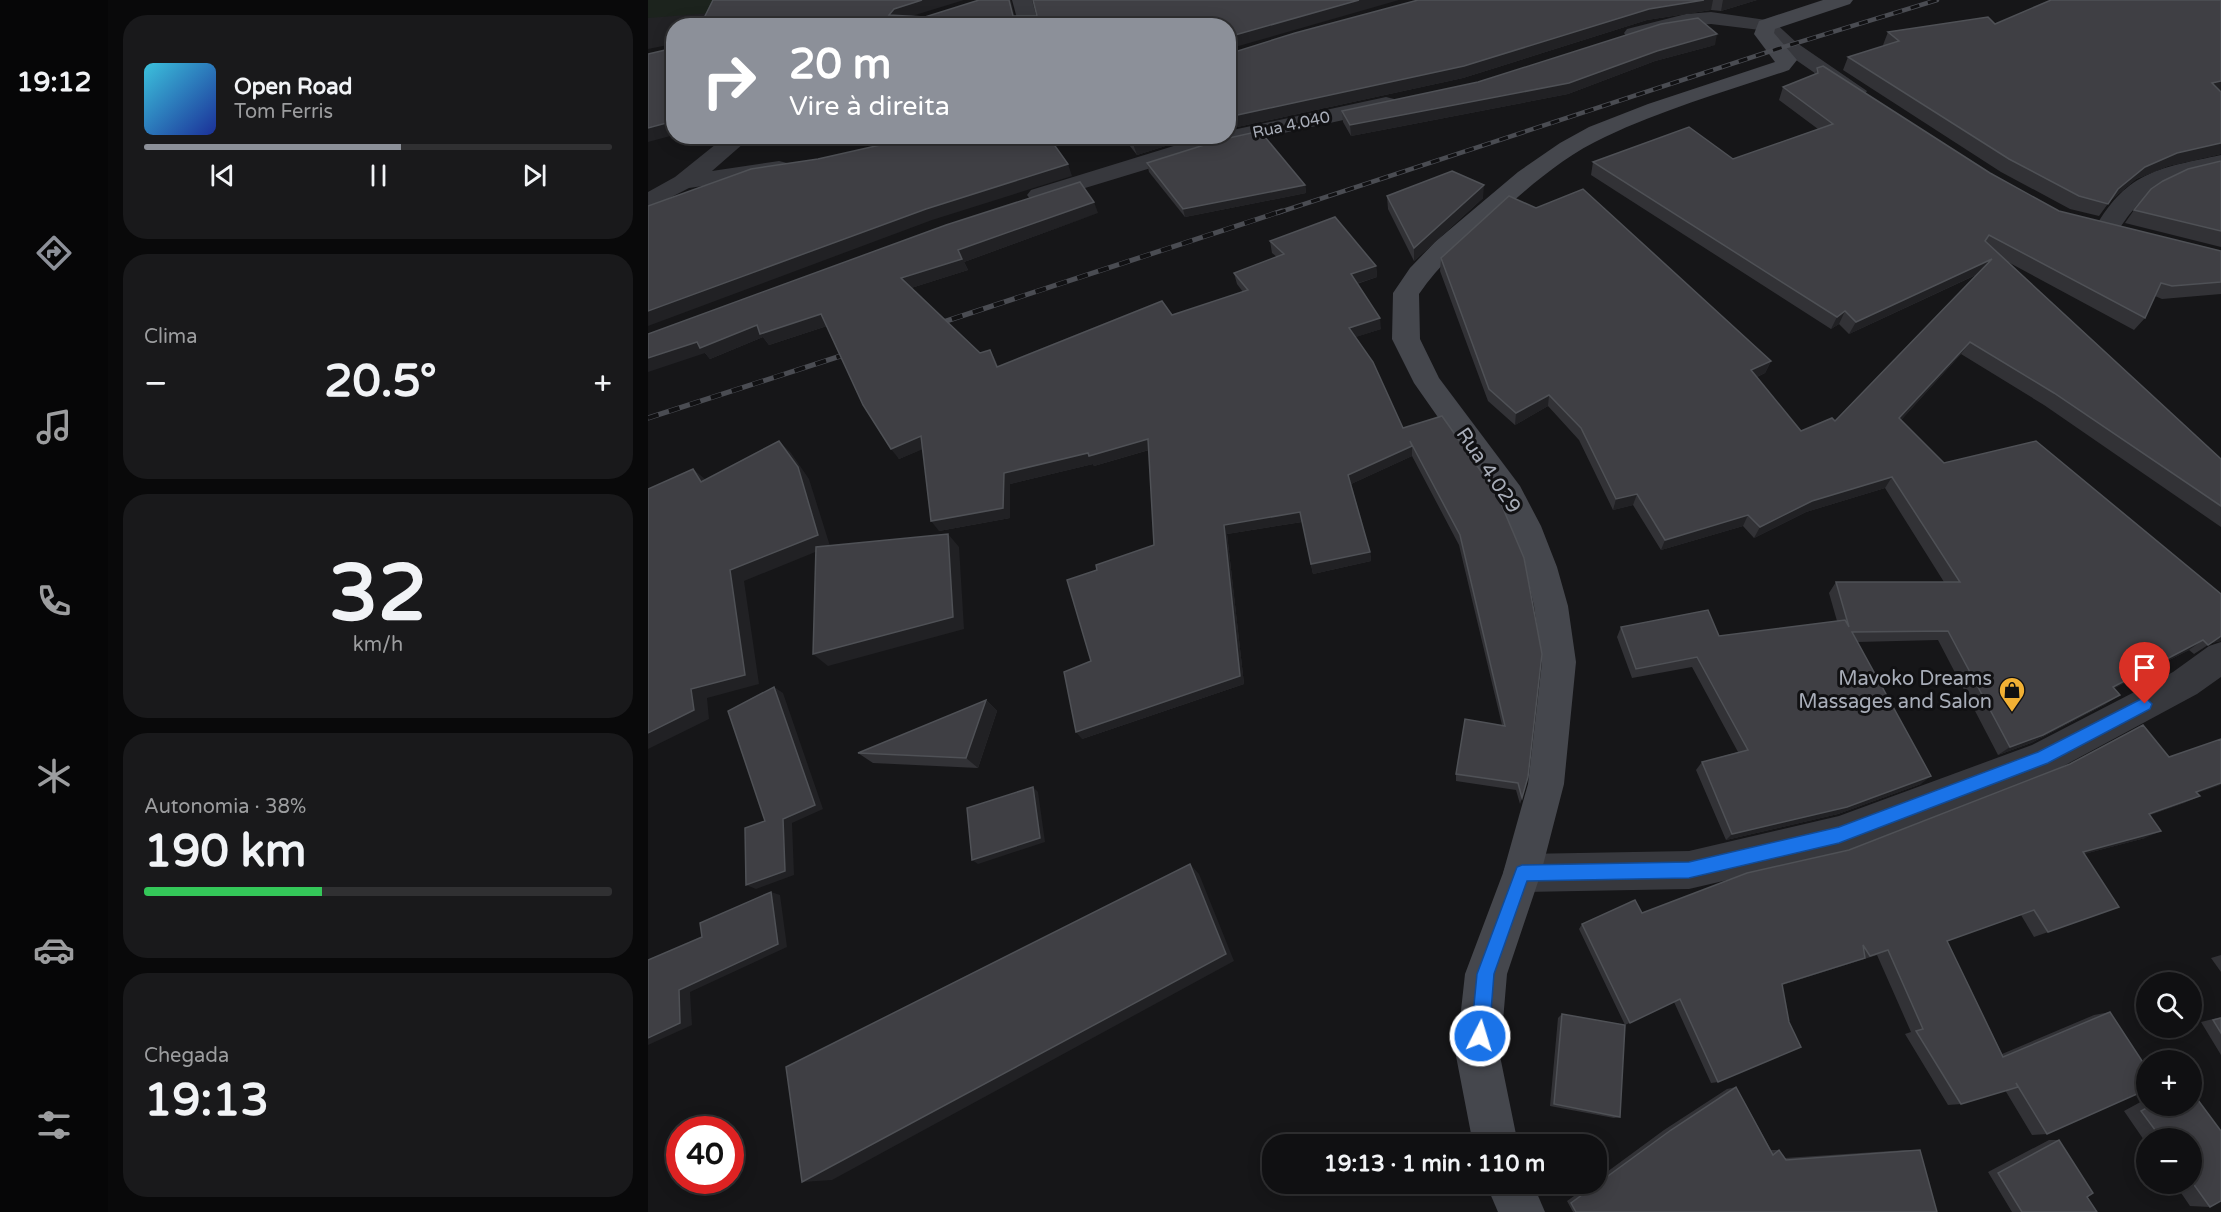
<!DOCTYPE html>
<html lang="pt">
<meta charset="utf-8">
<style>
body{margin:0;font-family:"Varela Round",sans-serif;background:#19191b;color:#f1f3f6;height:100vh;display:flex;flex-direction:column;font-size:22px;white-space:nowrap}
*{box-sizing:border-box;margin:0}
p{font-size:20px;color:#9c9d9f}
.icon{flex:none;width:33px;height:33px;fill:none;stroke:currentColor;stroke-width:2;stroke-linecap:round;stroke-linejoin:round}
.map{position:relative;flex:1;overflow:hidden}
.panel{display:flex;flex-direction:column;gap:15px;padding:15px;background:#09090a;width:540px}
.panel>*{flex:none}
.guide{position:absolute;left:18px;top:18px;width:570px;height:126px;border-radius:24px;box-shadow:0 3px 15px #0003,0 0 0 2px #303032;background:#8c9099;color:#fff;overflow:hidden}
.buttons{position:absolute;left:1488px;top:972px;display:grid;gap:12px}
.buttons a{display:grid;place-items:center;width:66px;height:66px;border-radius:50%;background:#101012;box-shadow:0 3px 15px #0003,0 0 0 2px #303032;font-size:30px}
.speed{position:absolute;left:18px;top:1116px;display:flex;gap:12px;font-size:30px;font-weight:700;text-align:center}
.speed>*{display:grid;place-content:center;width:78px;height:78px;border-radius:50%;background:#101012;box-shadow:0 3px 15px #0003,0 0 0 2px #303032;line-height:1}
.speed .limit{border:9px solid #d22;background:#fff;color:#111}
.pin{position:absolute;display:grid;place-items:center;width:51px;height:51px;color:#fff;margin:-62px -26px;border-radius:50% 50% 50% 0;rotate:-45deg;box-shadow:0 0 6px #0007}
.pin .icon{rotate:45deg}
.me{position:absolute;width:66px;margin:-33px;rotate:5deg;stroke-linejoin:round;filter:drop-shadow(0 0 4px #0008)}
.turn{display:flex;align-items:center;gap:21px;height:126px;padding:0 24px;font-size:27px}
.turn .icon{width:78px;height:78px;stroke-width:2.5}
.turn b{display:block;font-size:42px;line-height:51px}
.big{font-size:45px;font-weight:700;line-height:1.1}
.panel .widget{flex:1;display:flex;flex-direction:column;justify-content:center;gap:9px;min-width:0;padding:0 21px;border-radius:24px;background:#19191b}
.panel .dial{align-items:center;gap:0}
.dial b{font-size:78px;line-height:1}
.song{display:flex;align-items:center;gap:18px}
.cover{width:72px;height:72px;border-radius:9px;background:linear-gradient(135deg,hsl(190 70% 55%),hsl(230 70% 35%))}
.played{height:6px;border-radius:3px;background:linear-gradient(90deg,#8c9099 55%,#303032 55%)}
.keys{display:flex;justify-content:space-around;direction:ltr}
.heat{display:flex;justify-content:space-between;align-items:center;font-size:33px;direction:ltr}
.charge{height:9px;border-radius:4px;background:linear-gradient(90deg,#34c759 38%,#303032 0)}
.trip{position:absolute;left:614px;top:1134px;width:345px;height:60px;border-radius:24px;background:#101012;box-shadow:0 3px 15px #0003,0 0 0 2px #303032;font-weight:700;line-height:60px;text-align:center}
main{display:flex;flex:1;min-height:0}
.menu{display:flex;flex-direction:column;width:108px;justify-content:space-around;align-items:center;background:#060607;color:#9c9d9f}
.menu .icon{width:42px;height:42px}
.menu .current{color:#8c9099}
.menu b{font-size:27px;color:#f1f3f6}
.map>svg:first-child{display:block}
.built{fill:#222225}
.green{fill:#1c231d}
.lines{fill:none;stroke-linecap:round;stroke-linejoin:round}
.street{fill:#37383d;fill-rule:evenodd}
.secondary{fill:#45474d;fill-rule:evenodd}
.rail-far1-casing{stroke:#4a4c52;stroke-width:4.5}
.rail-casing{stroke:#4a4c52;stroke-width:5}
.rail-far1{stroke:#111113;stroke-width:3;stroke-dasharray:9;stroke-linecap:butt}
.rail{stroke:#111113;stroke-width:4;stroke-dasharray:11;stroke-linecap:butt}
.wall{fill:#323236}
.shaded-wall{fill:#212124}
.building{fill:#3f3f44;stroke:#4f5156;stroke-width:1.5}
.route{fill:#1a73e8;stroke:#114b97;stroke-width:1.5}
.labels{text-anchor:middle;stroke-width:6;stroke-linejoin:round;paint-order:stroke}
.far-street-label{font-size:16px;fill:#a8adb8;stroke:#111113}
.street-label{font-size:20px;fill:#a8adb8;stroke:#111113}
.poi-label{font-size:20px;fill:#a8adb8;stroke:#111113;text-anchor:end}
</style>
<main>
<nav class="menu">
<b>19:12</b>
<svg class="icon current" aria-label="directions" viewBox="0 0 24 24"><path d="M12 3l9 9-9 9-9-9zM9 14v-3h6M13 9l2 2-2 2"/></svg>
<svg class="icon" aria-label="music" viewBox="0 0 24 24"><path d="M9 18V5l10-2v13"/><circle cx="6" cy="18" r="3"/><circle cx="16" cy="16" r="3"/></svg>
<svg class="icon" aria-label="phone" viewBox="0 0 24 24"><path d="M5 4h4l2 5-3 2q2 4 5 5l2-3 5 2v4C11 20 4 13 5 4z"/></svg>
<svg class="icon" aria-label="climate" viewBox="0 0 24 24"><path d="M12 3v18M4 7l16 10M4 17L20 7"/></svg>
<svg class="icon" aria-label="car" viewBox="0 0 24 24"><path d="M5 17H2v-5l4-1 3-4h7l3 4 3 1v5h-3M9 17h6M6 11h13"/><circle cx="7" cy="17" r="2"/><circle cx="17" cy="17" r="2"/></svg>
<svg class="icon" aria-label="filters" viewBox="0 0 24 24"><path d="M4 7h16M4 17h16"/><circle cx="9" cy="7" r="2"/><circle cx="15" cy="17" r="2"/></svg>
</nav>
<section class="panel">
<div class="widget">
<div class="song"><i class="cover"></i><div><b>Open Road</b><p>Tom Ferris</p></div></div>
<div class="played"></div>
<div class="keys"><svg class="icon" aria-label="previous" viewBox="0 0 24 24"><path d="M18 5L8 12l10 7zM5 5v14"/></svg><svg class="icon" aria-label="pause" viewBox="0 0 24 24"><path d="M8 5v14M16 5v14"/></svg><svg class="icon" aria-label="next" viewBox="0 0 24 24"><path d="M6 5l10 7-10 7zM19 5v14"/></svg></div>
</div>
<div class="widget"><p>Clima</p>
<div class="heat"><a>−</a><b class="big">20.5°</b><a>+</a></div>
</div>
<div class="widget dial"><b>32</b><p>km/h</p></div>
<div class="widget"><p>Autonomia · 38%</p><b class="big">190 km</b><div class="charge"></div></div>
<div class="widget"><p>Chegada</p><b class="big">19:13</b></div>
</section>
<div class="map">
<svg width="1573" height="1212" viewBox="0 0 1573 1212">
<rect width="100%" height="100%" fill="#161618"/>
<!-- built -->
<path class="built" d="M0 0 115 25 26 26 25 44 0 49Z"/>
<!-- green -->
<path class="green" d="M0 0H69L64 13 0 18Z"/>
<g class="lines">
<!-- street -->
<g class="street">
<path d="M364 0H384L391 26H371Z"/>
<path d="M1063 12 1125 21 1149 43 1219 91 1216 96H1200L1135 51 1112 30 1063 24 1038 26 986 39 979 37 976 33 979 29 1038 14Z"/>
<path d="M738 97 746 99 749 104 746 109 572 147 391 202 383 200 379 195 383 190 558 136H580V131Z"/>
<path d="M78 136H104L64 171 131 161 139 163 143 168 139 173 131 175 41 188 0 209V192L27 177Z"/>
<path d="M1573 155V169C1516 182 1501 183 1468 234L1459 236 1450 234 1447 228C1480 170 1513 168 1573 155Z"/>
<path d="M1573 642V677L1549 694 1408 770 1191 854 1041 889 874 892 860 887 855 873 860 859 874 854 1041 851 1191 816 1384 745 1525 672 1561 646Z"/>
</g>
<!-- secondary -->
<g class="secondary">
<path d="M1175 0H1205L1202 4 1127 29 1126 33 1149 60 1141 70C1080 91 1016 109 957 137 913 157 877 191 841 222 815 244 790 266 771 294L772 339 791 378 872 486 893 526 909 567 920 606 928 662 916 784 893 873 859 974 852 1056 870 1144H825L808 1056 817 974 855 873 880 784 894 662 886 606 877 567 861 526 850 503 766 383 744 339 745 293 762 268 787 242 870 172 912 143 941 127 1000 104 1127 62 1106 34 1111 21Z"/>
<path d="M838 1184H885L897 1212H850Z"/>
</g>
<!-- rail-far1 casing -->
<g class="rail-far1-casing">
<path id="rail-far1" d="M629 213 1129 49 1289 0"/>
</g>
<!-- rail casing -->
<g class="rail-casing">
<g id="rail">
<path d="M283 326 634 211"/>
<path d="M0 418 208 351"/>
</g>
</g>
<!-- rail-far1 -->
<use href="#rail-far1" class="rail-far1"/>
<!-- rail -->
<use href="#rail" class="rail"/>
</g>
<!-- wall -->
<g class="wall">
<path d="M770 0H1109L1073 11 1063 10 999 20 815 78 580 129V54Z"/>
<path d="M1573 0V154L1520 166 1488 179 1462 201 1451 216 1422 209 1353 172 1195 70 1200 57 1236 46 1235 45 1240 32 1347 24Z"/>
<path d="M1067 45 1007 61 920 94 703 136 695 122 694 111Z"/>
<path d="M1169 68 1342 173 1411 211 1573 251V294L1514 299 1507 296 1497 318 1486 330 1360 262 1573 459V527L1396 405 1313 354 1253 420 1296 463 1573 594V641L1563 643 1546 654 1541 650 1466 688 1458 704 1383 743 1350 755 1290 640 1209 642 1273 784 1190 814 1078 840 1048 770 1054 762 1090 752 1044 667 984 678 969 637 973 627 1071 636 1189 621 1181 593 1188 582H1296L1237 488 1158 512 1106 538 1095 526 1013 550 985 505 965 510 931 440 900 406 867 425 840 401 792 271 793 258 1123 361 1117 373 1109 377 1153 431 1187 421 1328 275 1201 334 1191 324 1183 329 943 175 945 162 1085 159 1170 129 1131 100 1135 87 1166 75Z"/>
<path d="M474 136H549L489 155Z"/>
<path d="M1573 161V247L1477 223 1486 210Z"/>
<path d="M499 163 657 185 658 193 537 217 501 172Z"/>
<path d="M739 196 835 198 766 261 740 209Z"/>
<path d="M450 213 316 262 320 270 263 288 332 353 342 350 350 367 524 315 595 292 589 284 586 273 629 257 624 253 622 241 728 266 729 277 709 284 733 329 707 337 755 428 794 416 880 777 872 804 868 790 808 781V774L854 725 811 545 764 456 703 484 722 552 723 561 665 574 654 522 579 534 596 684 434 739 443 661 449 570 506 545 501 450 446 466 445 464 362 484V518L291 531 274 449 251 459 179 326 121 345 115 337 62 359 57 353Z"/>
<path d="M338 700 349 711 330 768 225 763 210 753Z"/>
<path d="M1521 757 1552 796 1536 803 1502 815 1497 838 1436 854 1471 907 1386 937 1373 915 1299 941 1354 1054 1446 1015 1462 1012 1399 1134 1384 1135 1357 1090 1313 1104 1300 1105 1257 1034 1263 1032 1229 955 1134 985 1070 1082 1063 1083 1026 1002 977 1025 972 1117 966 1118 902 1106 910 1018 914 1014 977 1025 931 929 934 924 994 913 1201 850Z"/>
<path d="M1573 955V972L1563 958Z"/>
<path d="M1573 1017V1055L1553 1022Z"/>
<path d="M1088 1087 1123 1150H1131L1137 1158 1258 1150H1272L1289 1212H925L919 1201 943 1184H948V1180L1016 1130 1079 1089Z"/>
<path d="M1498 1099V1106H1544L1562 1207 1542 1206 1527 1184H1544V1138H1498V1143L1476 1111Z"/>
<path d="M1401 1140H1411L1439 1197 1449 1212H1364L1340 1172Z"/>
</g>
<!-- shaded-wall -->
<g class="shaded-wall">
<path d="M274 0H316L251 20 241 15 246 9Z"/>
<path d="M361 0H363L369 26 365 16Z"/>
<path d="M711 0H751L580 49V37Z"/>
<path d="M1056 0H1065L1063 10 999 20 815 78 580 129V117L1001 9Z"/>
<path d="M1075 0H1109L1073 11Z"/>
<path d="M1069 34 1067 45 1007 61 920 94 703 136 702 125 1009 51Z"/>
<path d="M1573 81V91L1564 83Z"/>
<path d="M26 121V135L0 142V128Z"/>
<path d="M201 136H245L206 145Z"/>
<path d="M509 136H549L489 155 485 144Z"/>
<path d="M1573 143V154L1520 166 1488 179 1461 202 1470 189 1497 167 1529 153Z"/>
<path d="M420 164 424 176 284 220 0 326V311L278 209Z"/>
<path d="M657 185 658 193 537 217 535 209Z"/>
<path d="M836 185 835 198 766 261V248Z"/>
<path d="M446 202 450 213 316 262 320 270 260 289 253 278 310 250Z"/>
<path d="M1344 259 1336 271 1201 334 1208 322Z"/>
<path d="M728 266 729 277 704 285 703 274Z"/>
<path d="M1197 311 1191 324 1183 329 1189 317Z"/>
<path d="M173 314 182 325 121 345 115 337 62 359 57 353 0 372V358L49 342 109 325Z"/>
<path d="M732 318 733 329 702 339 701 328Z"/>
<path d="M1322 342 1313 354 1244 430 1251 418Z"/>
<path d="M342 350 348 361 355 378 349 367Z"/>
<path d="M1123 361 1117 373 1098 382 1103 370Z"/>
<path d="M901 395 900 406 867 425 868 413Z"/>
<path d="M273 436 280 447 251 459 243 449Z"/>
<path d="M500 439 504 449 446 466 445 464 362 484V518L291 531 283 521 356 473Z"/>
<path d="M131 441 143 453 161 479 182 546 96 581 111 684 59 698 61 719 0 749V733L43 689 82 570Z"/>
<path d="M764 446V456L701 485 700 475Z"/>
<path d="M45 469 58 480 53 482Z"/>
<path d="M1244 477 1237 488 1158 512 1106 538 1112 527 1164 501Z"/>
<path d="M989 494 985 505 965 510 968 499Z"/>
<path d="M652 512 654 522 579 534 596 684 434 739 428 732 576 525Z"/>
<path d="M1100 515 1095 526 1013 550 1017 540Z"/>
<path d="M300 534 311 547 316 629 180 666 165 654Z"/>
<path d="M722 552 723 561 665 574 663 564Z"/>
<path d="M1573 636V641L1560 644Z"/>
<path d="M1555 640 1541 650 1452 696 1465 687Z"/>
<path d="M126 687 135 693 175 809 144 823 146 875 108 889 98 885 137 871Z"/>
<path d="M1472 695 1458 704 1383 743 1350 755 1362 747Z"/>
<path d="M338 700 349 711 330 768 318 758Z"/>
<path d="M1283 776 1273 784 1190 814 1078 840 1084 834Z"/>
<path d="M1573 783V785L1533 799 1548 792Z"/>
<path d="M385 787 390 792 397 842 330 864 324 860Z"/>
<path d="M1552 796 1536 803 1486 821 1501 814Z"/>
<path d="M1513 831 1497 838 1421 858 1435 852Z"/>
<path d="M542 864 551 874 586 961 184 1180 154 1182Z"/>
<path d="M123 892 132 895 139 947 42 992 44 1025 0 1045V1038L31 990Z"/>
<path d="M1217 958 1207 962 1126 987 1134 984Z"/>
</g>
<!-- building -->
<g class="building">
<path d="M65 0H274L246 9 241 15 277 17 331 0H361L365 16H389L385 0H711L580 37V26H52Z"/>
<path d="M770 0H1056L1001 9 816 66 580 117V54L647 33Z"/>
<path d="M1403 0H1573V81L1564 83 1573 92V143L1529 153 1497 167 1470 189 1460 204 1431 196 1361 159 1200 57 1251 41 1240 32 1340 17 1347 24Z"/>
<path d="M1050 18 1069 34 1009 51 921 83 702 125 694 111 830 82 1013 24Z"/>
<path d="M26 48V121L0 128V54Z"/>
<path d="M1175 66 1342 173 1411 211 1573 251V282L1524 286 1513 283 1497 318 1341 235 1337 241 1573 459V506L1406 393 1322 342 1251 418 1296 463 1388 441 1573 594V636L1560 645 1555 640 1465 687 1472 695 1395 735 1362 747 1300 631 1204 632 1283 776 1199 807 1084 834 1054 762 1100 750 1049 657 988 669 973 627 1060 610 1071 636 1197 620 1201 627 1188 582H1312L1244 477 1164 501 1112 527 1100 515 1017 540 989 494 968 499 933 428 901 395 868 413 841 389 793 258 861 196 888 208 935 189 1123 361 1103 370 1153 431 1184 418 1187 421 1344 259 1208 322 1197 311 1189 317 945 162 1041 127 1085 159 1185 124 1135 87 1170 73 1169 68Z"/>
<path d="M612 131 657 185 535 209 499 163 572 140Z"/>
<path d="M272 136H400L420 164 278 209 0 311V206L103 169 170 159Z"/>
<path d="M479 136H509L485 144Z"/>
<path d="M1573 161V231L1486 210 1503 189 1515 181 1540 169Z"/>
<path d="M804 171 836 185 766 248 739 196Z"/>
<path d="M432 182 446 202 310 250 314 259 253 278 332 353 342 350 349 367 514 301 524 315 600 290 586 273 636 254 622 241 687 217 728 266 703 274 732 318 701 328 725 362 755 428 794 416 849 494 876 558 894 654 880 777 874 798 870 783 808 774 817 719 857 726 812 535 762 441 764 446 700 475 722 552 663 564 652 512 576 525 592 676 428 732 416 672 443 661 419 580 449 570 448 565 506 545 500 439 441 456 440 453 356 473 355 508 283 521 273 436 243 449 215 405 173 314 112 334 109 325 52 348 49 342 0 358V334L298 225Z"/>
<path d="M131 441 150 467 170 535 82 570 97 675 43 689 46 710 0 733V489L45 469 53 482Z"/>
<path d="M300 534 305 617 165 654 168 547Z"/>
<path d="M126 687 167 805 135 819 137 871 98 885 97 828 117 821 80 711Z"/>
<path d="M338 700 318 758 210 753Z"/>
<path d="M1495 725 1521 757 1573 739V783L1548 792 1552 796 1501 814 1513 831 1435 852 1471 907 1400 932 1386 910 1299 941 1355 1057 1462 1012 1498 1067V1090L1399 1134 1368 1083 1370 1087 1313 1104 1268 1031 1275 1029 1240 950 1222 956 1215 945 1217 958 1134 984 1141 1022 1153 1047 1070 1082 1032 999 982 1023 934 924 987 900 994 913 1099 873 1201 850 1422 764Z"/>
<path d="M385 787 392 838 324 860 319 808Z"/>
<path d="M542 864 578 954 154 1182 138 1067Z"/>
<path d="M123 892 130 944 31 990 32 1023 0 1038V960L54 937 52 923Z"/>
<path d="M914 1014 977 1025 972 1117 906 1104Z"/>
<path d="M1573 1018V1033L1565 1020Z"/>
<path d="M1088 1087 1125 1155 1131 1150 1138 1160 1272 1150 1289 1212H928L923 1203 1023 1130Z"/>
<path d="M1544 1092 1573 1131V1201L1562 1207 1544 1182V1138H1513L1493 1111 1502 1106H1544Z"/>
<path d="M1411 1140 1445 1193 1439 1197 1449 1212H1374L1350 1173Z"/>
</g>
<!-- route -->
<path class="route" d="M1497 697 1504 704 1502 709 1400 763 1191 843 1041 878 879 881 846 974 841 1036 838 1042 832 1044 826 1042 823 1036 829 974 869 867 874 865 1041 862 1191 827 1390 752Z"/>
<!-- icons -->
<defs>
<g id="shop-pin" transform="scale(1.35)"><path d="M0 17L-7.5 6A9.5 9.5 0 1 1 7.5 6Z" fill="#f2b134" stroke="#111113"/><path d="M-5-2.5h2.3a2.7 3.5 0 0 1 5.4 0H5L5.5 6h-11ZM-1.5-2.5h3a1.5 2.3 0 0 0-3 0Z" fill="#111"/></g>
</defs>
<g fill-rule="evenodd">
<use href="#shop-pin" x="1364" y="690"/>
</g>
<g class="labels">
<!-- far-street labels -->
<g class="far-street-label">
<text transform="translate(643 124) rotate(-12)" y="6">Rua 4.040</text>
</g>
<!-- street labels -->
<g class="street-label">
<text transform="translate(841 470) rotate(56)" y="7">Rua 4.029</text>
</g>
<!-- poi labels -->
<g class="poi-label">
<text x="1344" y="685">Mavoko Dreams<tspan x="1344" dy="23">Massages and Salon</tspan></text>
</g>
</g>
</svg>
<div class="buttons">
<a><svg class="icon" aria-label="search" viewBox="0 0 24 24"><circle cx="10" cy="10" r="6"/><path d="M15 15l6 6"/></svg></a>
<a>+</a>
<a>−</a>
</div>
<div class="speed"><div class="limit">40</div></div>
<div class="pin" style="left:1497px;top:704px;background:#d93025"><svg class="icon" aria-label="arrive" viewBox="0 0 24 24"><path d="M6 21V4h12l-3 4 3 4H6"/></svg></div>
<svg class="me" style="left:832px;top:1036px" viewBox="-20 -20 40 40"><circle r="17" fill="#1a73e8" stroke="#fff" stroke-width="3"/><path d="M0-11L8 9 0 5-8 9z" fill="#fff"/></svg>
<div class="trip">19:13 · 1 min · 110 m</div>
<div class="guide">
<div class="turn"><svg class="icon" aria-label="right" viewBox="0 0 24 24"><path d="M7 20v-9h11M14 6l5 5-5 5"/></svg><div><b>20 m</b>Vire à direita</div></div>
</div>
</div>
</main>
